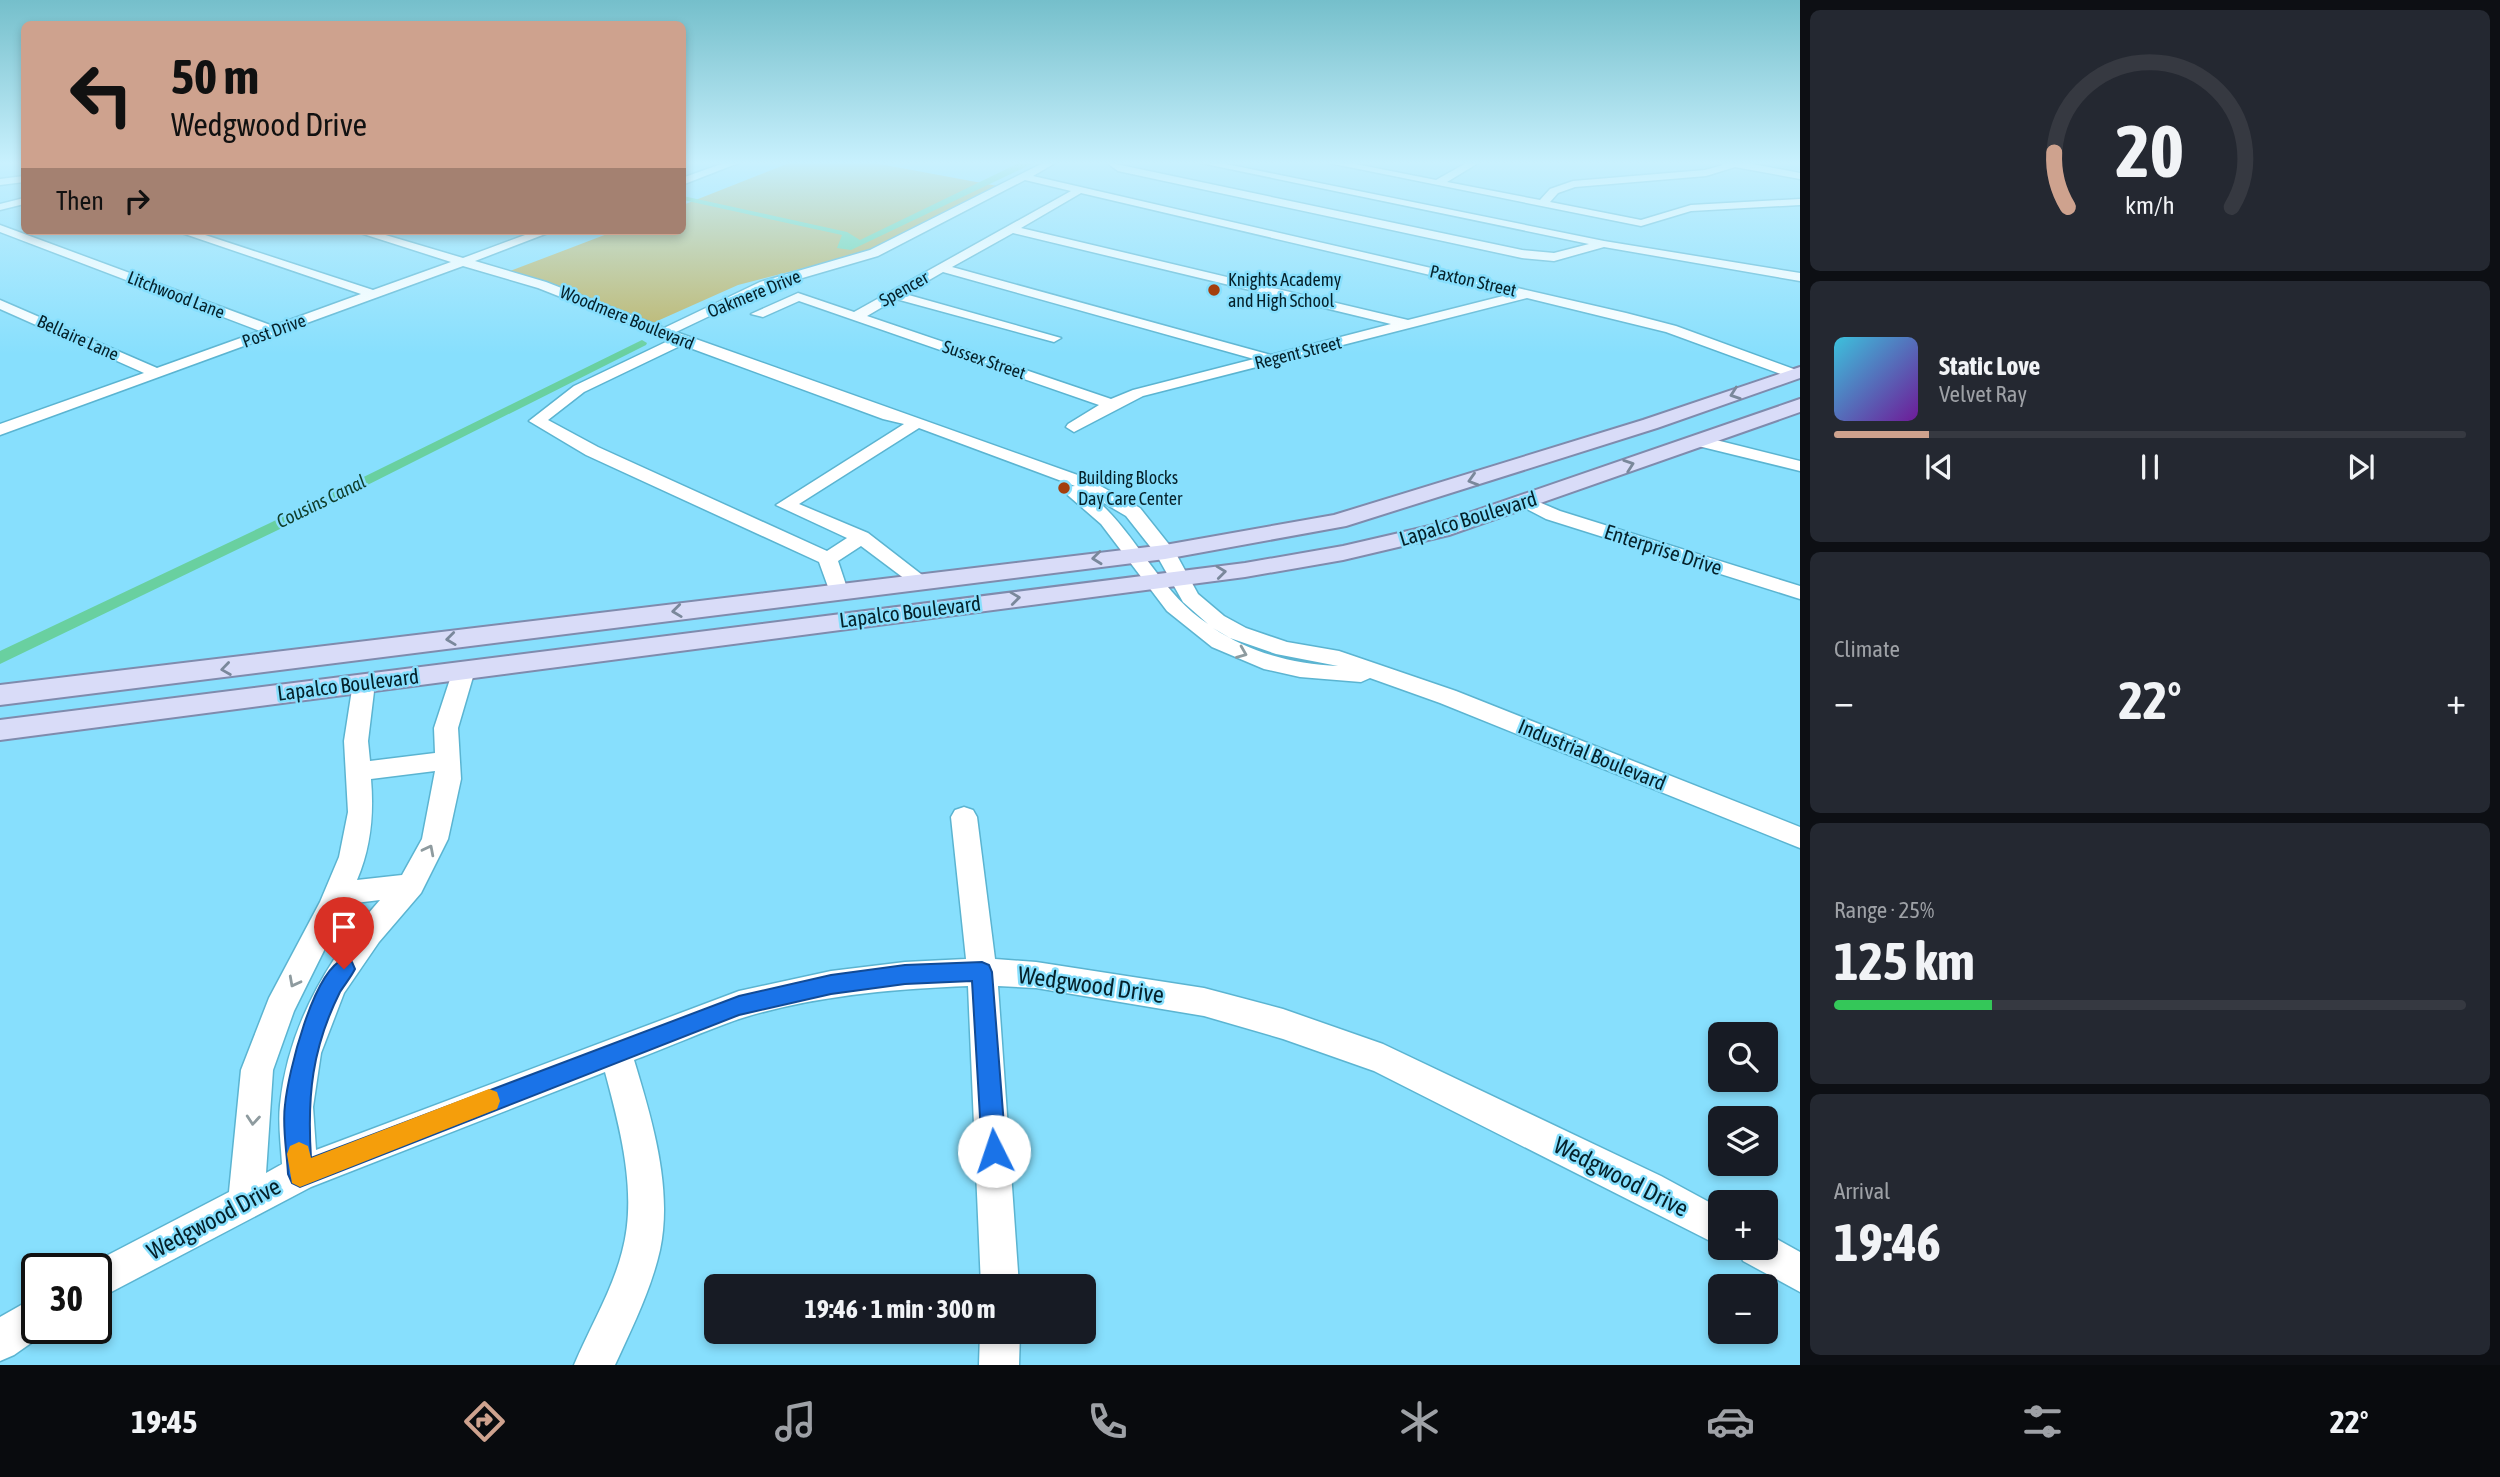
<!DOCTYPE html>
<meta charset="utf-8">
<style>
body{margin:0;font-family:"Asap Condensed",sans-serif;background:#242831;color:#f1f3f6;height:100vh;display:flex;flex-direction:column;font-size:26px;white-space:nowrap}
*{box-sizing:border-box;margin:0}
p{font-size:23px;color:#9ea1a6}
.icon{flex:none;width:38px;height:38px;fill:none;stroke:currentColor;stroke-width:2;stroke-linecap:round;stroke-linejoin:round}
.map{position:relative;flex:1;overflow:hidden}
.sheet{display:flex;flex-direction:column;gap:10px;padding:10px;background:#0d0f14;width:700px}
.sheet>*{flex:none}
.top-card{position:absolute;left:21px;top:21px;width:665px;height:214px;border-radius:10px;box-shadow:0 4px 10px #0003;background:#cea28e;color:#111;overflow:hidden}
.tools{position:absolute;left:1708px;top:1022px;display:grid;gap:14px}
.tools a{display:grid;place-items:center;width:70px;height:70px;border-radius:10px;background:#171b24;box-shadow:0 4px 10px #0003;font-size:35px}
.speed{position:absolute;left:21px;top:1253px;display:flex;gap:14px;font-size:35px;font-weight:700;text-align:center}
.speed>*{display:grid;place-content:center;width:91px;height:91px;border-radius:50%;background:#171b24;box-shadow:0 4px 10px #0003;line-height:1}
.speed .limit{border:4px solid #111;border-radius:10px;background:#fff;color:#111}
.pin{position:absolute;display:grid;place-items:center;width:60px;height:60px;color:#fff;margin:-72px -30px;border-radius:50% 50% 50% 0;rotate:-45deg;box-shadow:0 0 7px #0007}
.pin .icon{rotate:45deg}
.me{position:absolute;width:77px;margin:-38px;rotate:356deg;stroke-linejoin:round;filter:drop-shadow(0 0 5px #0008)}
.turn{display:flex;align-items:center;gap:24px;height:147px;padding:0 35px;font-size:32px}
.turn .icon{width:91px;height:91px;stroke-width:2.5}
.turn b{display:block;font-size:49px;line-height:60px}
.then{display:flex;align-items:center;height:66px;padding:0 35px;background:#0003;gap:14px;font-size:26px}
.big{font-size:52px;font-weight:700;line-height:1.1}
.sheet .card{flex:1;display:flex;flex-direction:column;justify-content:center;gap:10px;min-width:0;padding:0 24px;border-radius:10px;background:#242831}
.sheet .dial{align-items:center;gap:0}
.dial svg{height:182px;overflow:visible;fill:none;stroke:#363941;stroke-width:7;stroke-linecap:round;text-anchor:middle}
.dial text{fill:#f1f3f6;stroke:none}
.song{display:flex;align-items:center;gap:21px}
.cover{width:84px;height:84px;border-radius:10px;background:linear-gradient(135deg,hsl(190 70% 55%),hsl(280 70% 35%))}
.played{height:7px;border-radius:4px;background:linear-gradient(90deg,#cea28e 15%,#363941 15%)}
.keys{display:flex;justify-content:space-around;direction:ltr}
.heat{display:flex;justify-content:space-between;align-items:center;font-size:38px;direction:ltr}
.charge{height:10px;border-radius:5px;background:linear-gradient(90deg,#34c759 25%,#363941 0)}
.trip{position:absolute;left:704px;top:1274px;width:392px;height:70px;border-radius:10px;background:#171b24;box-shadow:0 4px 10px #0003;font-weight:700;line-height:70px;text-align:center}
.dock{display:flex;height:112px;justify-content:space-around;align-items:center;background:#090b0e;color:#9ea1a6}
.dock .icon{width:49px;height:49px}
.dock .current{color:#cea28e}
.dock b{font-size:32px;color:#f1f3f6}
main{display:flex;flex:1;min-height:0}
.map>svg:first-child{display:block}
.green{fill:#bcb264}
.water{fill:#69d0a0}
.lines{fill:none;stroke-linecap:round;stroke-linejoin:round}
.canal{fill:#69d0a0;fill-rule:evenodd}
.minor-casing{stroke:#5bb4d1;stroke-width:3}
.major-casing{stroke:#7f8bad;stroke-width:4}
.minor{fill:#fff;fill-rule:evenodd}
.major{fill:#d9dcf8;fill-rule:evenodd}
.oneway{stroke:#7a889b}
.oneway2{stroke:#8e9b9f}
.route{fill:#1a73e8;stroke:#114b97;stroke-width:2}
.slow{fill:#f59e0b}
.poi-dot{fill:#a43f0e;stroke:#87dffd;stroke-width:2.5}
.labels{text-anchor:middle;stroke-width:5;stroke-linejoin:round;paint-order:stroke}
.far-poi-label{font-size:18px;fill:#05212a;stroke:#87dffd;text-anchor:start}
.far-street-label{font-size:18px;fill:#05212a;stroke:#87dffd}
.far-water-label{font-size:19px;font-style:italic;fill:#0f3d2a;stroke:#87dffd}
.street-label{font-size:21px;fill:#05212a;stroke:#87dffd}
.near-street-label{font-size:24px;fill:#05212a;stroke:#87dffd}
</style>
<main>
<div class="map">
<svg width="1800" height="1365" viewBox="0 0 1800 1365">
<rect width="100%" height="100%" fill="#87dffd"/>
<!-- green -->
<path class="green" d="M792 162H869L1003 187 886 247 738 285 646 326 505 273 615 231H682L683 205Z"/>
<!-- water -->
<path class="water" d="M1021 162H1036L851 250 837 248 842 235 683 200V196L847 232 860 240Z"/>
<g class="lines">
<!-- canal -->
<path class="canal" d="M642 340 647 343 646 345 280 529 0 664V651L270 523Z"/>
<!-- minor casing -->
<g class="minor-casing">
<g id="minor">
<path d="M727 162H741L682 185V178Z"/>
<path d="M1045 162H1057L1033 176 1626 313 1676 326 1799 371 1800 376 1789 377 1666 332 1527 298 1143 396 1074 432 1066 427 1068 424 1099 405 799 301 763 317 751 314 798 293 854 312 1071 191 1025 180 878 256 768 288 676 332 1086 478 1140 508 1175 552 1198 594 1224 616 1246 628 1287 642 1339 651 1456 691 1800 827V848L1440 703 1370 678 1361 682 1300 677 1264 669 1212 647 1167 611 1101 524 1063 491 1066 487 1075 486 919 428 799 504 868 533 930 581 927 585H913L861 546 838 561 848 591 845 595H831L819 562 586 455 529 421 574 386 670 340 538 288 463 266 0 435V424L144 373 0 309V300L157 368 260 331 0 232V225L273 326 361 294 176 231H193L373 290 451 262 354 231H372L463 258 536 231H553L475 261 546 282 664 328 760 282 870 250ZM1081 193 1511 294 1408 320 1021 228ZM1013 233 1391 324 1271 355 952 267ZM943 272 1254 359 1133 390 1111 399 867 316 896 299 1054 342 1061 338 905 294ZM682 345 883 419 904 424 776 505 847 538 827 551 598 447 548 420 584 392ZM1092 496 1126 516 1156 554 1183 602 1208 624C1159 592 1137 533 1092 496ZM1213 628 1230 638 1276 654 1338 666C1293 664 1251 653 1213 628Z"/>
<path d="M1106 162 1522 250 1554 253 1589 244 1196 162H1216L1604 241 1800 273V281L1604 247 1554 261 1522 258 1118 171Z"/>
<path d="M1324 162H1345L1436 180 1468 162H1480L1447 182 1540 200 1550 189 1573 181 1705 170 1723 165 1720 162H1742L1800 173V179L1735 167 1706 176 1575 187 1558 193 1550 202 1641 220 1691 205 1800 199V205L1691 211 1641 226Z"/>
<path d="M24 176V182L0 185V179Z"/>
<path d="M24 198V204L0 210V204Z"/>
<path d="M1700 436 1800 461V471L1694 445V437Z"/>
<path d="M1527 497 1560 511 1800 586V599L1546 519 1521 506 1518 502Z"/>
<path d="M464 663 472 665 475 670 458 728 461 779 448 839 421 893 379 942 344 993 321 1053 313 1107 316 1150 739 991 831 971 905 962 966 959 951 817 955 810 964 807 973 810 977 817 995 959 1036 962 1204 988 1283 1009 1383 1044 1661 1176 1720 1208V1246L1374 1071 1283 1039 1204 1016 1036 988 998 986 1019 1286H981L968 986C892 989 812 996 739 1019 704 1031 669 1047 634 1060 652 1119 673 1189 660 1250 651 1290 632 1328 615 1365H574C590 1327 612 1291 622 1252 638 1194 620 1128 605 1072L311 1187 96 1300V1269L83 1268 229 1192 241 1070 269 998 320 902 339 857 348 812 344 741 353 683 356 678H372L375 683 368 741 370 761 435 753 434 728 453 670 456 665ZM435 771 422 839 402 875 357 880C371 847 374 815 371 779ZM380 900C328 958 288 1026 280 1105 278 1124 281 1145 282 1164L266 1173 273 1070 294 1011 347 904Z"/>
<path d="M1766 1233 1800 1252V1292L1743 1261 1738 1248H1766Z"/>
<path d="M37 1296V1328L51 1329 14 1355 0 1361V1317Z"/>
<path d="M980 1332H1020L1019 1365H979Z"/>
</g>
</g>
<!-- major casing -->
<g class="major-casing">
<g id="major">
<path d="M1800 367V378L1657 428 1346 526 1165 559 0 705V685L1165 545 1334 515 1643 420Z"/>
<path d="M1800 399V412L1449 535 1343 560 1245 577 0 740V720L1245 563 1343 546 1434 525Z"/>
</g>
</g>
<!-- minor -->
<use href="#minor" class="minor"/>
<!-- major -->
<use href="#major" class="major"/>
</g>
<!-- one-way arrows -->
<defs><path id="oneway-chevron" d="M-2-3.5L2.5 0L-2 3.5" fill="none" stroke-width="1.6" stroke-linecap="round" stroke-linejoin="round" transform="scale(1.75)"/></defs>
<g class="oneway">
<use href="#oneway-chevron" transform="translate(1735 394) rotate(161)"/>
<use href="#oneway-chevron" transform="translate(1629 465) rotate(-19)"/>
<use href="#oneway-chevron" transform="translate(1473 480) rotate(163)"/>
<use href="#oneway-chevron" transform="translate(1097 558) rotate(174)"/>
<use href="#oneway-chevron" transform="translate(1221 572) rotate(-7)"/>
<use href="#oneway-chevron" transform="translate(1015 598) rotate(-7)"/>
<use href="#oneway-chevron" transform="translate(677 611) rotate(173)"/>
<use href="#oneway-chevron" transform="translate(451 639) rotate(173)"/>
<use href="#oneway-chevron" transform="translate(226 669) rotate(172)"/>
</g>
<g class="oneway2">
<use href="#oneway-chevron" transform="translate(1242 653) rotate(22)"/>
<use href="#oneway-chevron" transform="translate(429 850) rotate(-63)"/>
<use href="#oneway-chevron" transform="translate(294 982) rotate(118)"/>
<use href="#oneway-chevron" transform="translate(253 1120) rotate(95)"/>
</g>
<!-- sky -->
<linearGradient id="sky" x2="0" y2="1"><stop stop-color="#75bfcb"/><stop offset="0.46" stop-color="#c9f1fe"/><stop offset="1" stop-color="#c9f1fe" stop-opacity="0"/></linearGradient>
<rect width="1800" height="354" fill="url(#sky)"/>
<!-- route -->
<path class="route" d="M344 959 352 962 355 969C351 977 345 984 340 992 312 1048 307 1096 311 1158L739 996 831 975 905 965 982 962 989 965 992 972 1006 1151 1002 1160 994 1163 985 1160 982 1151 972 981 905 984 831 994 739 1015 300 1187 292 1183 288 1174C287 1152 282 1127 285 1105 288 1073 313 971 344 959Z"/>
<!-- slow -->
<path class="slow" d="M489 1089 497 1092 500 1101 497 1109 300 1187 292 1183 287 1154 290 1146 299 1142 308 1146 311 1158Z"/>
<!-- markers -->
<g class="poi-dot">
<circle cx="1214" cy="290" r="7"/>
<circle cx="1064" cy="488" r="7"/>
</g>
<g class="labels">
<!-- far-poi labels -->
<g class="far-poi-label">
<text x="1228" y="286">Knights Academy<tspan x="1228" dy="21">and High School</tspan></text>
<text x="1078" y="484">Building Blocks<tspan x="1078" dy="21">Day Care Center</tspan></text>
</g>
<!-- far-street labels -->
<g class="far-street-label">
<text transform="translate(1473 281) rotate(13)" y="6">Paxton Street</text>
<text transform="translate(904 289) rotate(-29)" y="6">Spencer</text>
<text transform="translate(754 294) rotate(-22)" y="6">Oakmere Drive</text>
<text transform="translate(176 295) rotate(21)" y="6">Litchwood Lane</text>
<text transform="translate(627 318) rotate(22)" y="6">Woodmere Boulevard</text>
<text transform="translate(274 331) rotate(-20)" y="6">Post Drive</text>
<text transform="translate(78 338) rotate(24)" y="6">Bellaire Lane</text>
<text transform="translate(1298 353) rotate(-14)" y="6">Regent Street</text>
<text transform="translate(984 360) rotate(19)" y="6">Sussex Street</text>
</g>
<!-- far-water labels -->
<g class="far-water-label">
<text transform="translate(321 501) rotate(-26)" y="7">Cousins Canal</text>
</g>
<!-- street labels -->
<g class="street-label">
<text transform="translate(1468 519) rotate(-17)" y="7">Lapalco Boulevard</text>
<text transform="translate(1663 550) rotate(18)" y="7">Enterprise Drive</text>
<text transform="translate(910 612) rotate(-7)" y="7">Lapalco Boulevard</text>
<text transform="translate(348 685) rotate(-7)" y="7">Lapalco Boulevard</text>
<text transform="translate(1592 755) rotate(22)" y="7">Industrial Boulevard</text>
</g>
<!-- near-street labels -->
<g class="near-street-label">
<text transform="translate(1091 985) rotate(8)" y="8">Wedgwood Drive</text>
<text transform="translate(1621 1177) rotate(27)" y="8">Wedgwood Drive</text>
<text transform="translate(214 1219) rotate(-28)" y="8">Wedgwood Drive</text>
</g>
</g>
</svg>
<div class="tools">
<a><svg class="icon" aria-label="search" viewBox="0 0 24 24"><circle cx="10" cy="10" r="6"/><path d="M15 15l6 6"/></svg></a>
<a><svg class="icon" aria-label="layers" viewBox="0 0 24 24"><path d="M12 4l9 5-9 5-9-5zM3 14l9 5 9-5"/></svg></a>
<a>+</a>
<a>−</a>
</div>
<div class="speed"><div class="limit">30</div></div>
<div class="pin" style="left:344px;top:969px;background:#d93025"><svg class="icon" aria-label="arrive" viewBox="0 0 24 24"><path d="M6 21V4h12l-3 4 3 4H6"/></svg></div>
<svg class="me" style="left:994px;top:1151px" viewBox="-20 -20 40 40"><circle r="19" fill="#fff"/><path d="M0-13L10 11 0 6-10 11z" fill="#1a73e8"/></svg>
<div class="trip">19:46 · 1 min · 300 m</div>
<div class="top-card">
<div class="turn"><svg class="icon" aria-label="left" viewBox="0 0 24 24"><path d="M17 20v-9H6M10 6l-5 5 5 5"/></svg><div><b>50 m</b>Wedgwood Drive</div></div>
<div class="then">Then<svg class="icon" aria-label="right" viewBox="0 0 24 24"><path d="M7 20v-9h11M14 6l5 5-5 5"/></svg></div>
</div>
</div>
<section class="sheet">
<div class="card dial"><svg viewBox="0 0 100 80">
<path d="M14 69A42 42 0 1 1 86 69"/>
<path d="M14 69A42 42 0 0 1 8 45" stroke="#cea28e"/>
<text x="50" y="56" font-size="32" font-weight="700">20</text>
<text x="50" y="72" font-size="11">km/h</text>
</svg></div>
<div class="card">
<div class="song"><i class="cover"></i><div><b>Static Love</b><p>Velvet Ray</p></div></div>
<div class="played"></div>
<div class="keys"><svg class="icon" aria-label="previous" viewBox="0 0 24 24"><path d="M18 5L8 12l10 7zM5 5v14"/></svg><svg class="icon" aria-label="pause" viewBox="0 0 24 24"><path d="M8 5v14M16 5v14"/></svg><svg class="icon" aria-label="next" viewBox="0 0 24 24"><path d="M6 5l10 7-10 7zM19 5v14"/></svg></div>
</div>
<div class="card"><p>Climate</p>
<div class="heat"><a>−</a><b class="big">22°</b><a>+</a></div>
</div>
<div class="card"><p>Range · 25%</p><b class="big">125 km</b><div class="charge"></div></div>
<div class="card"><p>Arrival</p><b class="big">19:46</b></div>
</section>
</main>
<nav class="dock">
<b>19:45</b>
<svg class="icon current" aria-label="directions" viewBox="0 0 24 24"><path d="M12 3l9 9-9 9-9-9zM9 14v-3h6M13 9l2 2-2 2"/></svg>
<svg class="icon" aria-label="music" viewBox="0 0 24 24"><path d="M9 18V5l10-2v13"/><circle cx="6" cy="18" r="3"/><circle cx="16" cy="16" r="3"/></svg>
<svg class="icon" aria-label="phone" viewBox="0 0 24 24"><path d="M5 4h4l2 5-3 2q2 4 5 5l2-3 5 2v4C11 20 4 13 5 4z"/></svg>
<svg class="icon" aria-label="climate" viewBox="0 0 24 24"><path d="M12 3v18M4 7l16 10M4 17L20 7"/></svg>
<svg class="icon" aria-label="car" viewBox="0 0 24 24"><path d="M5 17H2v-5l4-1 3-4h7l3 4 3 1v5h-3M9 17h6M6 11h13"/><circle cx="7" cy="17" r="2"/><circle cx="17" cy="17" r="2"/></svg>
<svg class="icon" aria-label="filters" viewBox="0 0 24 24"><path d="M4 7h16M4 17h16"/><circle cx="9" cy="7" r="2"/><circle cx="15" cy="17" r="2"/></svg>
<b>22°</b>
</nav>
